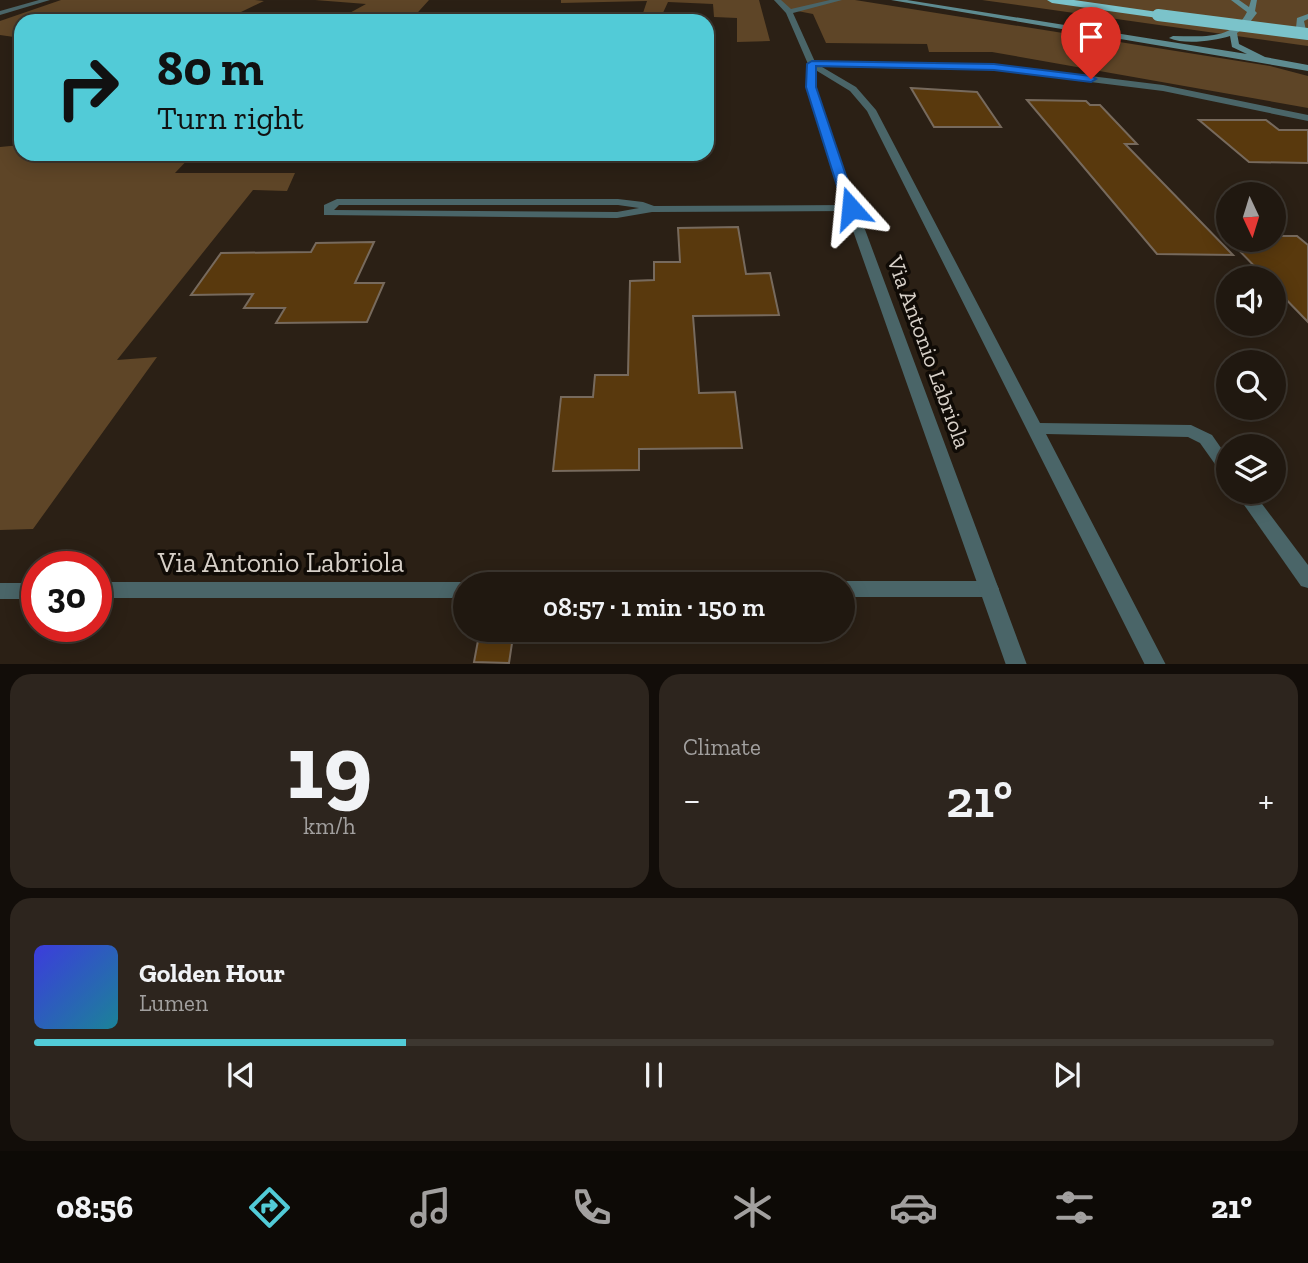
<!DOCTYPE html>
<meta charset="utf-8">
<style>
body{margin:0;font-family:"Zilla Slab",serif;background:#2d251e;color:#f1f3f6;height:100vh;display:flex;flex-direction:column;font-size:26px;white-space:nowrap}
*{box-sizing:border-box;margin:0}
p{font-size:23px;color:#a2a09f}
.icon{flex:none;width:38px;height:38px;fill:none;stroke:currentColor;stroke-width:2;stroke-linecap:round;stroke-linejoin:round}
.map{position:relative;height:664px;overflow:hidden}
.side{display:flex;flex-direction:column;gap:10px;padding:10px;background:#120d09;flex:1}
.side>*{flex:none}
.guide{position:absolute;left:14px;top:14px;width:700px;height:147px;border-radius:21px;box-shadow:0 4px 18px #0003,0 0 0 2px #3d3730;background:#52cbd7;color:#111;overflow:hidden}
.needle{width:46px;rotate:176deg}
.fabs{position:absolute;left:1216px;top:182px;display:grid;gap:14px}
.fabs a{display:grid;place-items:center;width:70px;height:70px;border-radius:50%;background:#201810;box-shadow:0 4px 18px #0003,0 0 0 2px #3d3730;font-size:35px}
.speed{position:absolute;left:21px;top:551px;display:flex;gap:14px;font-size:35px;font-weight:700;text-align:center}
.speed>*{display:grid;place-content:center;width:91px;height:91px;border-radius:50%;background:#201810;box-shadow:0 4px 18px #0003,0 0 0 2px #3d3730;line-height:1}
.speed .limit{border:10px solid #d22;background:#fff;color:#111}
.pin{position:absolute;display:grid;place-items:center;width:60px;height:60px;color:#fff;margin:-72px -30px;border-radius:50% 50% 50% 0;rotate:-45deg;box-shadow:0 0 7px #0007}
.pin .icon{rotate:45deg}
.me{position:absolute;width:77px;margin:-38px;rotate:342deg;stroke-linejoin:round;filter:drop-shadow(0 0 5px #0008)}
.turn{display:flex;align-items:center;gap:24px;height:147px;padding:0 28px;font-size:32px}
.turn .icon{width:91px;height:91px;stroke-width:2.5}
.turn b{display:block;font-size:49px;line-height:60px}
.big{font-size:52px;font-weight:600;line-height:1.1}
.side .tile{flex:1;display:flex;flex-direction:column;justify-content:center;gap:10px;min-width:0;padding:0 24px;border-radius:21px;background:#2d251e}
.side .dial{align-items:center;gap:0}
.dial b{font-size:91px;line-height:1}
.song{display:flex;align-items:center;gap:21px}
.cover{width:84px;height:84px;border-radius:10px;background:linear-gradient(135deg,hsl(240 70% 55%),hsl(190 70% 35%))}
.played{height:7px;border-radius:4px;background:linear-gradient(90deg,#52cbd7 30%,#3d3730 30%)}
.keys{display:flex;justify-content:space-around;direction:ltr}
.heat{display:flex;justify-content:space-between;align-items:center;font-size:38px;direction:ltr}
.side .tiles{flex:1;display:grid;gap:10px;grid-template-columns:1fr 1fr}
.tile:last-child{grid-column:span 2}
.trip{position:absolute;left:453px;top:572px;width:402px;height:70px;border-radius:35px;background:#201810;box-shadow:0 4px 18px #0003,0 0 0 2px #3d3730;font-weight:600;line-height:70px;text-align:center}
.tabs{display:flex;height:112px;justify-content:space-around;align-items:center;background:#0d0a06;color:#a2a09f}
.tabs .icon{width:49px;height:49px}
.tabs .selected{color:#52cbd7}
.tabs b{font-size:32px;color:#f1f3f6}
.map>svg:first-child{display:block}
.green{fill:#5e4527}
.building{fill:#59390d;stroke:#776a5d;stroke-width:2}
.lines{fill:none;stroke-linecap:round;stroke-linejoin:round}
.lane{fill:#4a6568;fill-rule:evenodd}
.street{fill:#4a6568;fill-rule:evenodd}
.secondary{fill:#5e8b90;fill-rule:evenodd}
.highway{fill:#7bc3ca;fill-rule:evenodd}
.highway-bridge{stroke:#7bc3ca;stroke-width:12}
.route{fill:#1a73e8;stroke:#114b97;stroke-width:2}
.labels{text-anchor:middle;stroke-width:7;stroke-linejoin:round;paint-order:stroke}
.street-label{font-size:23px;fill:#d7d0c8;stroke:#100b06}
.near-street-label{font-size:28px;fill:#d7d0c8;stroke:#100b06}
</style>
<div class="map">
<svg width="1308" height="665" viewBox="0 0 1308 665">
<rect width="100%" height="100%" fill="#2b2015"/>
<!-- green -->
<g class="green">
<path d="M61 0H255L264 1 241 12 290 18 286 21H21V38L0 35V21Z"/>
<path d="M315 0H429L410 21H335L366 4Z"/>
<path d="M561 0H759L770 41 737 42V18L714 17 713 4 668 2 662 15 642 16 647 1 561 3Z"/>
<path d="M774 0H855L1270 66 1308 76V108L992 52H929L927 44 826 43 813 14 787 9Z"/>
<path d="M982 0H1308V46Z"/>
<path d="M21 145V154H193L175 173H295L287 191 253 190 117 360 157 357 33 529 0 530V147Z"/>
</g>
<!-- building -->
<g class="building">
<path d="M911 88 977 92 1001 127H934Z"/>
<path d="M1027 100 1086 101 1090 105H1100L1137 144H1125L1233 255 1157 254Z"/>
<path d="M1199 120H1266L1279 130H1308V163L1249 162Z"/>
<path d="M738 227 746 274 770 273 779 315 693 316 699 393 735 392 742 448 639 449V470L553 471 561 397H593L595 375H628L630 281 654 280V262H680L678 228Z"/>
<path d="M1224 235H1228V240H1274V236H1297L1308 245V322L1274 287V278H1266Z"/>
<path d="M374 242 355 283H384L367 322 276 323 285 308H244L253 294 191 295 221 253 311 252 316 243Z"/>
<path d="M480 630H514L509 663 474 662Z"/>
</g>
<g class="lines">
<!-- lane -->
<g class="lane">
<path d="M813 61 994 64 1163 85 1308 115V121L1163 91 994 70 822 67 856 87 876 110 1040 423 1191 425 1212 435 1228 458V476L1222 474 1200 443 1188 437 1046 434 1166 665H1145L867 111 850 91 809 66V62Z"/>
<path d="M337 199H618L643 202 654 206 851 205 857 208 851 211 652 212 617 218 324 215V205ZM339 205H618L639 208 617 212 334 210Z"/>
<path d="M1235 492H1253L1308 565V588L1301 586Z"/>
<path d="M844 581H989L996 583 999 589 996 595 989 597H844V584H837Z"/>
<path d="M96 582H466L473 584H466V598H96Z"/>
<rect x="0" y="583" width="37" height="16"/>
</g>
<!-- street -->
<g class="street">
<path d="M39 0H50L0 15V11Z"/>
<path d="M774 0H781L791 9 830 0H842L793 13 816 64 815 87 857 208 1027 665H1006L845 208 807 87 808 64 786 13Z"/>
</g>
<!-- secondary -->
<g class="secondary">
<path d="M891 0H907L1247 54 1232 47 1230 36C1213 41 1185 45 1169 38L1173 36C1200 36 1233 41 1247 12L1231 0H1239L1249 7 1251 0H1257L1255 11 1257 13 1247 26 1237 33 1239 44 1265 57 1308 65V71Z"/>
<path d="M1308 14V19L1304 21 1308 40 1296 28 1297 18Z"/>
</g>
<!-- highway -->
<path class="highway" d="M1047 0H1074L1158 12 1163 15 1158 18 1052 3Z"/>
<!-- highway-bridge -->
<path class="highway-bridge" d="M1158 15 1308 34"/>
</g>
<!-- route -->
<path class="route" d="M812 61 994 64 1091 76 1096 79 1091 82 994 70 816 66V87L857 208 851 212 844 208 806 87 807 64Z"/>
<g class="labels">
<!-- street labels -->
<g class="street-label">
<text transform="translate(929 352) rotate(70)" y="8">Via Antonio Labriola</text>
</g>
<!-- near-street labels -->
<g class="near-street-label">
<text x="281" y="572">Via Antonio Labriola</text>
</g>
</g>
</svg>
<div class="fabs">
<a><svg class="needle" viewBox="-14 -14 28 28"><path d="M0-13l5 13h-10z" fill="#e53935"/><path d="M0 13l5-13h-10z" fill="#a2a09f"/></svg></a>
<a><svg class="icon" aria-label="sound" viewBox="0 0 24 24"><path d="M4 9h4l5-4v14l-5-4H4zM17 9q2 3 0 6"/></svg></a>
<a><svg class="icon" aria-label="search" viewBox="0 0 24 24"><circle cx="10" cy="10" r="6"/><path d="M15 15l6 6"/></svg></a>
<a><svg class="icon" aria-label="layers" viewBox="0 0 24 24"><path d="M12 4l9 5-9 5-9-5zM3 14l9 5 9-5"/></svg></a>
</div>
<div class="speed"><div class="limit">30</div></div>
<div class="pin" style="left:1091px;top:79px;background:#d93025"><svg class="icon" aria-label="arrive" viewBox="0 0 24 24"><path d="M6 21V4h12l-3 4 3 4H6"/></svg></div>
<svg class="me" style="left:851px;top:208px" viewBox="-20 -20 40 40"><path d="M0-17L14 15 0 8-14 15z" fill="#1a73e8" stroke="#fff" stroke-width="4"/></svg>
<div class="trip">08:57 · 1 min · 150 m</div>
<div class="guide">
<div class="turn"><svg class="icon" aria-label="right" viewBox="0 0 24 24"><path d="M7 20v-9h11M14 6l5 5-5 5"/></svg><div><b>80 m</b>Turn right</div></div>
</div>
</div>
<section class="side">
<div class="tiles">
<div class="tile dial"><b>19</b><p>km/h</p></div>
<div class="tile"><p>Climate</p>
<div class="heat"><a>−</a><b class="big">21°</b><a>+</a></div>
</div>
<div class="tile">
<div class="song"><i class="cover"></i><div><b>Golden Hour</b><p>Lumen</p></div></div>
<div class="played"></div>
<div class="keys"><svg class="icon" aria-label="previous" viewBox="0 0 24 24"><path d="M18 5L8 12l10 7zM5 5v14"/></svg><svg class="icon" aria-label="pause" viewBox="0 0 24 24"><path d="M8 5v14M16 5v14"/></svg><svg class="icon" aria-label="next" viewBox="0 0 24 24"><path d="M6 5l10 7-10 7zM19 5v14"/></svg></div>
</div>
</div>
</section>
<nav class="tabs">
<b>08:56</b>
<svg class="icon selected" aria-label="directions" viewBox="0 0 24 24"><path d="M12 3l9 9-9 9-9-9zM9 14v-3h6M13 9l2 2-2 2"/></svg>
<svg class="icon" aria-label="music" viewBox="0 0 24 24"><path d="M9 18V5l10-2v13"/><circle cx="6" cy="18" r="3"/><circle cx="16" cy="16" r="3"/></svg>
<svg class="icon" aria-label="phone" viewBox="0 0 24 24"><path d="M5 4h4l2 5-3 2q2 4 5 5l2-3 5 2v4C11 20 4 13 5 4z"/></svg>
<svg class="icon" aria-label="climate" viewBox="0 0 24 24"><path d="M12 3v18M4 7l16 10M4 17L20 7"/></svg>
<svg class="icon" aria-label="car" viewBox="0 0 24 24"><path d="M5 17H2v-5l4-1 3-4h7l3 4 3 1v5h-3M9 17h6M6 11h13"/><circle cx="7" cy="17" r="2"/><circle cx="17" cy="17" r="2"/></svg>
<svg class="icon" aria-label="filters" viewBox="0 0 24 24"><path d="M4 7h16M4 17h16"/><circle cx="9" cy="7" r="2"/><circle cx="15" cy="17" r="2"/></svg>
<b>21°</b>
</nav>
